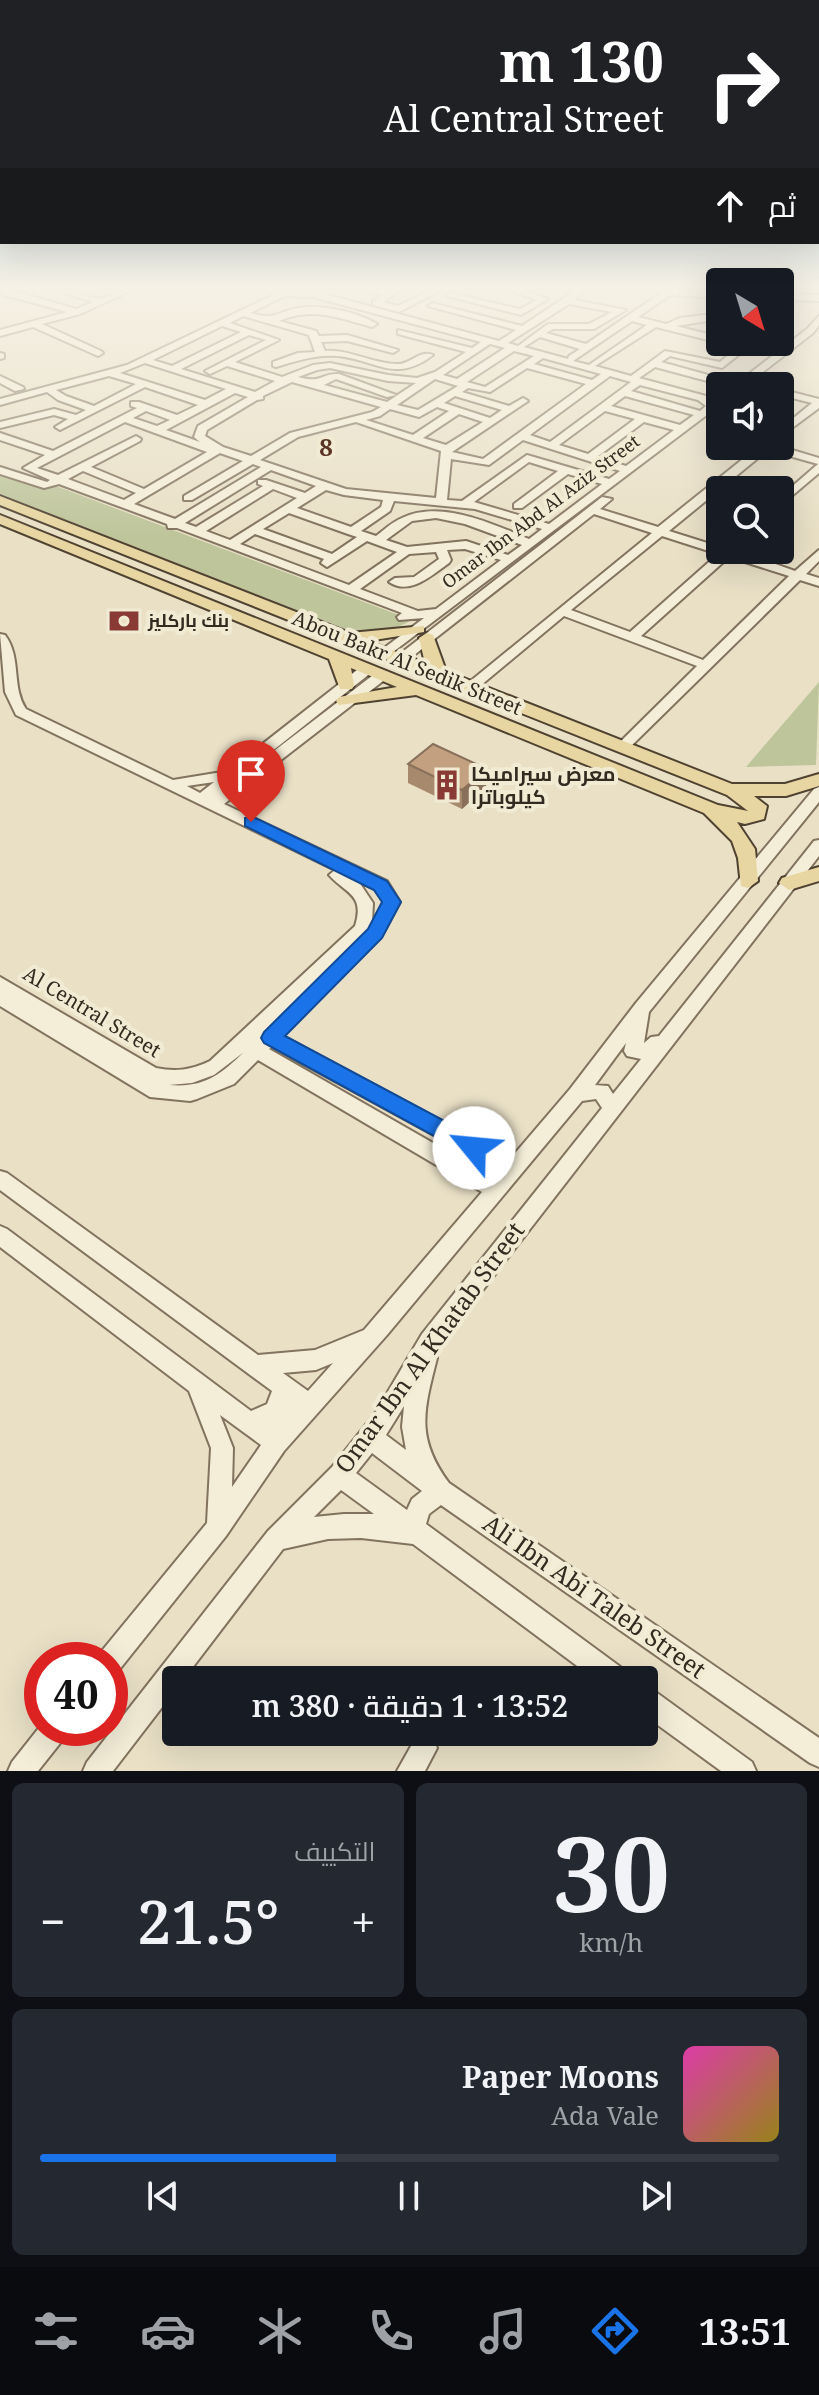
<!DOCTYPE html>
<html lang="ar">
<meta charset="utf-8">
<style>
body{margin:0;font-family:"Noto Serif",Cairo,serif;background:#242831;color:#f1f3f6;direction:rtl;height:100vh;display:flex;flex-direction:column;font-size:30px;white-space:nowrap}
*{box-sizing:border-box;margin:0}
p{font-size:26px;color:#9ea1a6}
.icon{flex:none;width:44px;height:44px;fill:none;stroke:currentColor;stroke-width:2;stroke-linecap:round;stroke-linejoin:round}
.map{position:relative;height:1771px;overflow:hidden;direction:ltr}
.panel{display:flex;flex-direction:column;gap:12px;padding:12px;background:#0d0f14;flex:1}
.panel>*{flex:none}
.top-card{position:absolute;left:0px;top:0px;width:820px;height:244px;box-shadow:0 8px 32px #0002;direction:rtl;background:#202124;color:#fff;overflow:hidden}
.needle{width:52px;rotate:142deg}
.tools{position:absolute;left:706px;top:268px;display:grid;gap:16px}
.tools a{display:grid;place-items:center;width:88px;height:88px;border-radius:8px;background:#171b24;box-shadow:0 8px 32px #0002;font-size:40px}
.speed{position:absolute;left:24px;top:1642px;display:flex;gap:16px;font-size:40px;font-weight:700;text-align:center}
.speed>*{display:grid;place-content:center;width:104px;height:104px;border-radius:50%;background:#171b24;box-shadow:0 8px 32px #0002;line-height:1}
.speed .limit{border:12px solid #d22;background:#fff;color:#111}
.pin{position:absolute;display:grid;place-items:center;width:68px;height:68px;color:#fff;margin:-82px -34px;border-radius:50% 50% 50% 0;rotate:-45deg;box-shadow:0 0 8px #0007}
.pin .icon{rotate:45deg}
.me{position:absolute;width:88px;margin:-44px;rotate:298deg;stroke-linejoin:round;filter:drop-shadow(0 0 6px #0008)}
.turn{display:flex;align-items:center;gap:28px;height:168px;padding:0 24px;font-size:36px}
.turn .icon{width:104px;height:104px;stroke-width:2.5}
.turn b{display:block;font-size:56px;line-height:68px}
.then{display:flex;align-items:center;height:76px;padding:0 24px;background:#0003;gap:16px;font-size:30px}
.big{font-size:60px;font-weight:600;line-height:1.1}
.panel .widget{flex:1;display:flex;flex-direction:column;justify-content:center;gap:12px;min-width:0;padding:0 28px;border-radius:12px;background:#242831}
.panel .dial{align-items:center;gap:0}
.dial b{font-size:104px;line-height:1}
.song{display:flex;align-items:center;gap:24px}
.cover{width:96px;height:96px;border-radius:12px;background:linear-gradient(135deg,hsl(320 70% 55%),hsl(50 70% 35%))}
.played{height:8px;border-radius:4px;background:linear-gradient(90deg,#1a73e8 40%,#363941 40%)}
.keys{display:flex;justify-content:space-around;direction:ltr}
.heat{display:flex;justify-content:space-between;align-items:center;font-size:44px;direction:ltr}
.panel .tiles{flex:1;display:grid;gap:12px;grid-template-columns:1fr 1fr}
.widget:last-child{grid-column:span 2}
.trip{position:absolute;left:162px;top:1666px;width:496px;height:80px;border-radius:8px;background:#171b24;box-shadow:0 8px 32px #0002;font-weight:600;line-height:80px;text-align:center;direction:rtl}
.tabs{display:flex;height:128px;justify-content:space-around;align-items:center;background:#090b0e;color:#9ea1a6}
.tabs .icon{width:56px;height:56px}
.tabs .active{color:#1a73e8}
.tabs b{font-size:36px;color:#f1f3f6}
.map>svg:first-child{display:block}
.green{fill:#bec59b}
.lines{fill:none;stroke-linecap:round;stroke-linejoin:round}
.minor-casing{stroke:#82735e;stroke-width:4}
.major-casing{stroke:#504231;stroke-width:4}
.minor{fill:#f4eed8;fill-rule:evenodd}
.major{fill:#e7d6a2;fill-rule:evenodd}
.wall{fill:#a78a6e}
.shaded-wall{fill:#88705a}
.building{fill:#c2a080;stroke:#88705a;stroke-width:2}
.route{fill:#1a73e8;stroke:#114b97;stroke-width:2}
.labels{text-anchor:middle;stroke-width:8;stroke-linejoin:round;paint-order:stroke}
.far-street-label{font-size:18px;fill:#342b20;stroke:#f1ebd4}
.far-poi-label{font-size:18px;font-weight:bold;fill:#342b20;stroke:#f1ebd4;text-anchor:start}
.street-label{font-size:20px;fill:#342b20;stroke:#f1ebd4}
.poi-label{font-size:20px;font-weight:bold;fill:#342b20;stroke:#f1ebd4;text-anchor:start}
.far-district-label{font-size:24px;font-weight:bold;letter-spacing:2px;fill:#5b3324;stroke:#f1ebd4}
.near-street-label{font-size:24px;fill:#342b20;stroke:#f1ebd4}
</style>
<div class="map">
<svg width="819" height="1771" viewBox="0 0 819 1771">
<rect width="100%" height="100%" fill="#e9e0c6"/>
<!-- green -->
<g class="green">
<path d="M0 465 412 620C392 631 374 636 352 632L0 494Z"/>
<path d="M819 682 816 765 746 767Z"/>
</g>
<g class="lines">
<!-- minor casing -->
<g class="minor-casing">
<g id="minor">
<path d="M0 287 76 309 93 302 47 287C64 287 89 300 103 298 116 295 125 287 139 287L80 314 42 324 101 351 103 353 98 356 33 327 0 336V330L67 312 4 295Z"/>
<path d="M290 287H295V291H313L499 341 516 330 428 306 432 303 522 326 573 292 553 287H587L574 300 626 310 594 329H553L546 333 586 344 670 287H680L677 291 720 292V298L670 295 638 317 666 324 680 318 720 313V319L676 326 720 337V342H723L720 343 656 327 595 366 631 376 665 351 720 362 744 342H755L722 368 670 356 661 362 737 383 807 329 819 316V325L813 333 745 386H726L655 367 639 378 706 396 712 401 720 398V405L385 658 380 657V651L424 618 399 620 397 617 402 613 177 528H168L167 524 59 484 44 488 0 474V467L47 482 50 480 23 468 45 455 0 440V433L53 451 137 408 131 406V402H139L177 415 198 405 145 387 60 430 55 427 68 419 54 415 0 428V422L54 409 76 415 86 410 58 400 47 392 0 405V399L127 365ZM285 296 313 297 481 342 472 348 398 330V334L466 352 435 372 417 378 388 375 330 363 313 365 282 377 235 362 279 340 230 323 243 316 309 335 315 352 298 353 273 362V366L276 367C296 361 316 354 338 356 377 360 395 384 433 355 420 349 410 365 397 364 372 364 350 349 325 351L321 342 347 341 393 353 398 350 347 335 319 336 316 331 279 321C312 306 339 318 372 327L377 324C357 312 322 304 298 308 273 313 277 320 250 313ZM569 304 612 312 589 324H548L518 346 508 343ZM632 321 647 325 589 365 573 361ZM222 326 241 332 172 366 153 360ZM249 335 266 340 205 371 210 374 227 366 275 381 255 392 181 369ZM540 337 580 349 569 356 568 359 524 347ZM490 344 505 348 457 379 443 375ZM514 351 534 356 485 387 467 382ZM543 358 601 374 592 380 534 364ZM145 363 226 389 205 400 120 373ZM330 368 388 381 416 383 387 402 324 385 336 379 387 397 396 395 339 374C320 373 323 384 298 377L317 370ZM527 368 586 384 483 459 452 452 528 401 523 398 509 406 462 392 468 388 490 392ZM109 376 136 384 94 406 66 396 56 390ZM610 376 631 382 550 442 530 435ZM435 379 458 386 418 410 397 405ZM292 382 381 407 372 412 290 433 251 456 223 447 205 436 207 430 257 400 263 399V396ZM640 385 698 400 706 406 700 411 631 391ZM235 393 248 397 198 426 194 437 200 442 166 430ZM455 396 502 410 490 418 444 403ZM625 396 694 415 680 425 611 406ZM437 407 449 411 413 435 366 420 380 416 390 409 419 417ZM146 411 170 420 157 426 133 418ZM605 411 635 419 588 454 559 445ZM459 414 483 422 446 445 423 438ZM125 422 207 452 144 489 91 467 140 441 141 439 136 436 58 475 37 468ZM356 422 441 451 436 498 346 489 260 460 298 437ZM644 422 674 430 626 466 597 457ZM523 440 620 471 609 479 527 455 462 501 447 500 451 459 489 465ZM220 453 243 461 184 496V500H192L253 464 261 467 175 519 134 504ZM529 462 558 471 514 504V508H522L568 474 602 484 549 524 474 502ZM271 470 316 486 305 493 266 480H258V484L263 486 196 527 185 523ZM83 471 136 493 124 500 68 479ZM273 489 297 498 230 540 206 531ZM326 490 344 495 383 500 381 507 351 527 297 508ZM394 501 475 509 542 529 529 539C493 524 440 499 402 518 392 522 384 530 376 536L361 531 390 511ZM289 513 348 534 357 537 332 554 263 529ZM436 518 465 524 522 545 508 555 466 541 407 547 386 540 412 521ZM255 534 324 559 321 563 327 567 367 541 397 552 349 585 240 544ZM465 549 501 560 436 609 418 611 360 589 409 554 436 552 439 559 414 577 395 578 389 582C410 596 432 575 449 563L451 560 447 550Z"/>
<path d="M356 287 389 291 396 287H406L383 302 398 306 436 287H447L399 312 373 305V301L383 295Z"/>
<path d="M501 287H514L548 299 521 315 447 296 451 293 520 309 537 300Z"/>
<path d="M780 294 819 295V301L789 300V312L780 320Z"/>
<path d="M0 353 4 354V358L0 359Z"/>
<path d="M0 376 23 387 24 389 15 391 0 383Z"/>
<path d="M780 389 819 399V408L780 437V429L812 403 780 395Z"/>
<path d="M759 446H779L819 458V473L780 506V497L818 464 768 450 669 531 720 547V550H736L795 571 819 550V561L806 574 819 578V586L800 580 626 751 621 752 614 748 697 666 564 616 474 691 469 692 462 688 652 533 594 514 404 663H394L392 660 602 497 612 499 600 509 658 527ZM662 536 718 554 630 632 571 610ZM729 557 789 576 703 660 641 636Z"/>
<path d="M0 634 5 635C22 658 11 686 26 709L173 780 228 771 362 666H372V672L223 790 377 672H387V678L224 804 387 881 400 902 381 937 283 1036 511 1158 570 1089 636 1003 814 789 819 787V802L649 1012 644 1043 651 1037 659 1036 814 841 819 840V856L438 1348 435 1353 437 1358C424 1410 415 1437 449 1483L819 1738V1767L810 1763 441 1505 429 1514 426 1524 626 1671 630 1680H596L413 1544 361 1538 328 1539 283 1549 183 1680H176V1689L113 1771H83L87 1762 268 1531 332 1467 376 1412 422 1334 602 1108 596 1099 582 1101 387 1335 284 1451 226 1536 119 1670 110 1674V1660H98L101 1652 207 1523 211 1448 189 1391 0 1247V1226L7 1229 251 1411 267 1404 272 1391 0 1190V1171L7 1173 258 1355 315 1350 364 1330 482 1192 258 1060 234 1084 197 1099 190 1101 150 1097 0 1006V977L156 1068C176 1072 191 1070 210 1061L355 926C365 894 346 894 329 875L335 870 16 715 5 692ZM214 782 200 793 187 786ZM359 882 375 889 384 902 372 923 373 903ZM626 1043 624 1051 627 1056 641 1059 613 1094 608 1086 595 1085ZM272 1047 500 1171 494 1178 269 1049ZM244 1052C220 1075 204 1088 169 1085L192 1083 214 1075ZM333 1363 308 1391 283 1373 316 1370ZM404 1406 402 1427 406 1450 386 1435ZM220 1415 261 1445 232 1487 233 1448ZM372 1453 422 1491 412 1499 407 1510 356 1473ZM341 1490 374 1514H344L314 1517Z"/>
<path d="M644 1686 653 1690 752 1762 756 1771H721L644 1715Z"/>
<path d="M42 1724V1728H69L65 1737 38 1771H8L12 1762Z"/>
<path d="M424 1735 433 1739 437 1748 425 1771H397L415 1739Z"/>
</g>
</g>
<!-- major casing -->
<g class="major-casing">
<g id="major">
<path d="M0 496 350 633 424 626V632L368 641 425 663 419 638 427 633 433 635 446 671 732 784H785L819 774V786L786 796H754L767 806 764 819 745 824 737 822 755 849 758 881 748 888 741 886 738 858 732 841 704 813 416 695 339 705 336 701 339 697 397 687 351 668 354 685 352 689H340L329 659 0 524V515L718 805 748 811 727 795 0 505Z"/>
<path d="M819 867V881L789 890 779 883 782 878Z"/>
</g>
</g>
<!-- minor -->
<use href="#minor" class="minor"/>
<!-- major -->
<use href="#major" class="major"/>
</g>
<!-- wall -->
<path class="wall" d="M408 764 486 787 462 809 408 783Z"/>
<!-- shaded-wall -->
<path class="shaded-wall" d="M487 769 486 787 462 809V790Z"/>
<!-- building -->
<path class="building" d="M433 744 487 769 462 790 408 764Z"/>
<!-- sky -->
<linearGradient id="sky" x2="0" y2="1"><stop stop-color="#8eb8d5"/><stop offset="0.54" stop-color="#f5f1e5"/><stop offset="1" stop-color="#f5f1e5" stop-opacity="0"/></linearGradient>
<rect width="819" height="535" fill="url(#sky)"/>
<!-- route -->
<path class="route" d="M251 816 387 881 401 902 382 938 285 1036 482 1141 485 1148 482 1154H467L264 1043 261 1038 264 1032 368 929 382 902 374 890 245 826V818Z"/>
<!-- icons -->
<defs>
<g id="bank-bare" transform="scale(2.4)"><path d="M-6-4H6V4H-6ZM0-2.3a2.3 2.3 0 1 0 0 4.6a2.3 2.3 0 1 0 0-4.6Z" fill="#893a35" stroke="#f1ebd4" stroke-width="2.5" paint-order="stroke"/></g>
<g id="building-bare" transform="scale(2.4)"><path d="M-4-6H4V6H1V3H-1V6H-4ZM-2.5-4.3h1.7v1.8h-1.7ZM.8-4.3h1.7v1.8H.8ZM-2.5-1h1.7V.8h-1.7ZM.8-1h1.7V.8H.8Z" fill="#893a35" stroke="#f1ebd4" stroke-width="2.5" paint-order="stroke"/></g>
</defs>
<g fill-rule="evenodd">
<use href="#bank-bare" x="124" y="621"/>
<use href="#building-bare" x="447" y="785"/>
</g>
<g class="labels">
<!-- far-street labels -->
<g class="far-street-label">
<text transform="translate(541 512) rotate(-37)" y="6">Omar Ibn Abd Al Aziz Street</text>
</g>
<!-- far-poi labels -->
<g class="far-poi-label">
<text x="148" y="627">بنك باركليز</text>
</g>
<!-- street labels -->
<g class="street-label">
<text transform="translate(407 663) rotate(22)" y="7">Abou Bakr Al Sedik Street</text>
<text transform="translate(92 1012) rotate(31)" y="7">Al Central Street</text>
</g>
<!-- poi labels -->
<g class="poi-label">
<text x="471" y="781">معرض سيراميكا<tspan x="471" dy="23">كيلوباترا</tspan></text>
</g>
<!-- far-district labels -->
<g class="far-district-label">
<text x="327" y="456">8</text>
</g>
<!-- near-street labels -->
<g class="near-street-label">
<text transform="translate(430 1348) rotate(-54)" y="8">Omar Ibn Al Khatab Street</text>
<text transform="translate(594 1597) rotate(35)" y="8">Ali Ibn Abi Taleb Street</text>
</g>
</g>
</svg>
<div class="tools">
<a><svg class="needle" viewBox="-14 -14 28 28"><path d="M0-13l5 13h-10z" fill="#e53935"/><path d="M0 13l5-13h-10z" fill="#9ea1a6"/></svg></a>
<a><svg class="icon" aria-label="sound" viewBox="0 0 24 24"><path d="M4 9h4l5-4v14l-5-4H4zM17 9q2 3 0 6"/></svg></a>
<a><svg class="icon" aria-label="search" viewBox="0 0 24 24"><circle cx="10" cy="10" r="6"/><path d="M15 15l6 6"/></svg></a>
</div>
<div class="speed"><div class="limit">40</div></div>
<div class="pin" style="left:251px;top:822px;background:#d93025"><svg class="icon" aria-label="arrive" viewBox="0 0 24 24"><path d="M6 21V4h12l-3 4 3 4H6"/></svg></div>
<svg class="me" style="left:474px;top:1148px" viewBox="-20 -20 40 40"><circle r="19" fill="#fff"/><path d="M0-13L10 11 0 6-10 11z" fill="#1a73e8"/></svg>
<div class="trip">13:52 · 1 دقيقة · 380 m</div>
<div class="top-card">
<div class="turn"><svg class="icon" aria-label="right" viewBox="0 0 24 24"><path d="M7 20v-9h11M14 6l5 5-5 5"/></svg><div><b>130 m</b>Al Central Street</div></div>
<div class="then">ثم<svg class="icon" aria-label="ahead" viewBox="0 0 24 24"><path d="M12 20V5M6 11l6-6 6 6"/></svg></div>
</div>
</div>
<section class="panel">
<div class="tiles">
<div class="widget dial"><b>30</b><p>km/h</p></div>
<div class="widget"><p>التكييف</p>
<div class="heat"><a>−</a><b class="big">21.5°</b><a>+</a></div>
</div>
<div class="widget">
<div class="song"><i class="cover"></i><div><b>Paper Moons</b><p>Ada Vale</p></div></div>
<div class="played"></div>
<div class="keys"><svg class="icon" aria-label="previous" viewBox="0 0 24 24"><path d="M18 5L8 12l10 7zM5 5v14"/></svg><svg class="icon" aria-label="pause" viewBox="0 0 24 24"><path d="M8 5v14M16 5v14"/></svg><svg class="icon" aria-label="next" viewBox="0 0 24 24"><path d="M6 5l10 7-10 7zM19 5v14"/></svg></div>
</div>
</div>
</section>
<nav class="tabs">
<b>13:51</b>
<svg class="icon active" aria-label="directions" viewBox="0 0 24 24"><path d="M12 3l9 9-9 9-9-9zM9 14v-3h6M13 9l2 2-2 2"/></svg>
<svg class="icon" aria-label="music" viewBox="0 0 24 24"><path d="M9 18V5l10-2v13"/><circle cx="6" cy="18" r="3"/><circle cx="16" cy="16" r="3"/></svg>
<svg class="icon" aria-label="phone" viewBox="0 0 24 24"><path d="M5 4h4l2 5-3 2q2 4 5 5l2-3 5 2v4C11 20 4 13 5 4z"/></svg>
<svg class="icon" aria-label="climate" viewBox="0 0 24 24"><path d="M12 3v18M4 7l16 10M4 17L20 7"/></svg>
<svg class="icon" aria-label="car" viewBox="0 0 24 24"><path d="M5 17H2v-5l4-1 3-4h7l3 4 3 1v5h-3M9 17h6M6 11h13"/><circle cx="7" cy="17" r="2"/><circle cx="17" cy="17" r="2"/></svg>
<svg class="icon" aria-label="filters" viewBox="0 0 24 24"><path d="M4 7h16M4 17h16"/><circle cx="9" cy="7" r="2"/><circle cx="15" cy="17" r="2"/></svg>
</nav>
